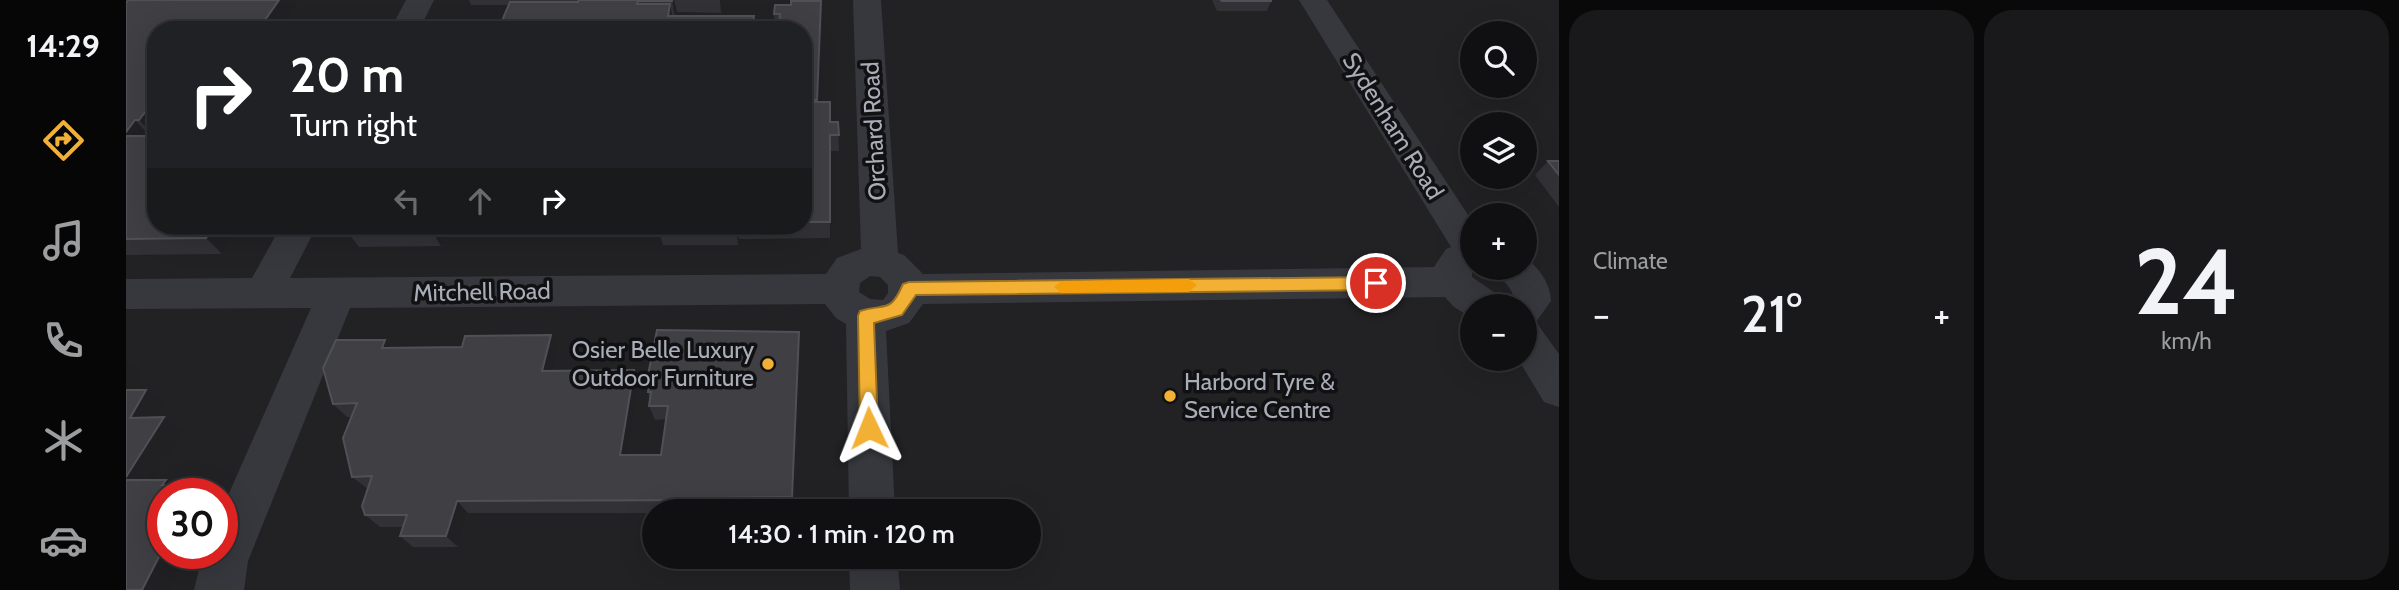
<!DOCTYPE html>
<meta charset="utf-8">
<style>
body{margin:0;font-family:Cabin,sans-serif;background:#19191b;color:#f1f3f6;height:100vh;display:flex;flex-direction:column;font-size:26px;white-space:nowrap}
*{box-sizing:border-box;margin:0}
p{font-size:23px;color:#9c9d9f}
.icon{flex:none;width:38px;height:38px;fill:none;stroke:currentColor;stroke-width:2;stroke-linecap:round;stroke-linejoin:round}
.map{position:relative;flex:1;overflow:hidden}
.side{display:flex;flex-direction:column;gap:10px;padding:10px;background:#09090a;width:840px}
.side>*{flex:none}
.guide{position:absolute;left:21px;top:21px;width:665px;height:214px;border-radius:28px;box-shadow:0 7px 28px #0002,0 0 0 2px #303032;background:#202124;color:#fff;overflow:hidden}
.buttons{position:absolute;left:1334px;top:21px;display:grid;gap:14px}
.buttons a{display:grid;place-items:center;width:77px;height:77px;border-radius:50%;background:#101012;box-shadow:0 7px 28px #0002,0 0 0 2px #303032;font-size:35px}
.speed{position:absolute;left:21px;top:478px;display:flex;gap:14px;font-size:35px;font-weight:700;text-align:center}
.speed>*{display:grid;place-content:center;width:91px;height:91px;border-radius:50%;background:#101012;box-shadow:0 7px 28px #0002,0 0 0 2px #303032;line-height:1}
.speed .limit{border:10px solid #d22;background:#fff;color:#111}
.pin{position:absolute;display:grid;place-items:center;width:60px;height:60px;color:#fff;margin:-30px;border:4px solid #fff;border-radius:50%;box-shadow:0 2px 7px #0007}
.me{position:absolute;width:77px;margin:-38px;rotate:358deg;stroke-linejoin:round;filter:drop-shadow(0 0 5px #0008)}
.turn{display:flex;align-items:center;gap:24px;height:147px;padding:0 28px;font-size:32px}
.turn .icon{width:91px;height:91px;stroke-width:2.5}
.turn b{display:block;font-size:49px;line-height:60px}
.lanes{display:flex;align-items:center;height:66px;padding:0 28px;background:#0003;justify-content:center;gap:35px;direction:ltr}
.lanes .off{opacity:.35}
.big{font-size:52px;font-weight:600;line-height:1.1}
.side .tile{flex:1;display:flex;flex-direction:column;justify-content:center;gap:10px;min-width:0;padding:0 24px;border-radius:28px;background:#19191b}
.side .dial{align-items:center;gap:0}
.dial b{font-size:91px;line-height:1}
.heat{display:flex;justify-content:space-between;align-items:center;font-size:38px;direction:ltr}
.side .tiles{flex:1;display:grid;gap:10px;grid-template-columns:repeat(2,1fr)}
.trip{position:absolute;left:516px;top:499px;width:399px;height:70px;border-radius:35px;background:#101012;box-shadow:0 7px 28px #0002,0 0 0 2px #303032;font-weight:600;line-height:70px;text-align:center}
main{display:flex;flex:1;min-height:0}
.tab-bar{display:flex;flex-direction:column;width:126px;justify-content:space-around;align-items:center;background:#060607;color:#9c9d9f}
.tab-bar .icon{width:49px;height:49px}
.tab-bar .on{color:#f2b134}
.tab-bar b{font-size:32px;color:#f1f3f6}
.map>svg:first-child{display:block}
.built{fill:#222225;fill-rule:evenodd}
.lines{fill:none;stroke-linecap:round;stroke-linejoin:round}
.minor{fill:#37383d;fill-rule:evenodd}
.wall{fill:#323236}
.shaded-wall{fill:#212124}
.building{fill:#3f3f44;stroke:#4f5156;stroke-width:2}
.route{fill:#f2b134;stroke:#9d7322;stroke-width:2}
.slow{fill:#f59e0b}
.poi-dot{fill:#f2b134;stroke:#111113;stroke-width:2.5}
.labels{text-anchor:middle;stroke-width:7;stroke-linejoin:round;paint-order:stroke}
.street-label{font-size:24px;fill:#a8adb8;stroke:#111113}
.poi-label{font-size:24px;fill:#a8adb8;stroke:#111113;text-anchor:end}
</style>
<main>
<nav class="tab-bar">
<b>14:29</b>
<svg class="icon on" aria-label="directions" viewBox="0 0 24 24"><path d="M12 3l9 9-9 9-9-9zM9 14v-3h6M13 9l2 2-2 2"/></svg>
<svg class="icon" aria-label="music" viewBox="0 0 24 24"><path d="M9 18V5l10-2v13"/><circle cx="6" cy="18" r="3"/><circle cx="16" cy="16" r="3"/></svg>
<svg class="icon" aria-label="phone" viewBox="0 0 24 24"><path d="M5 4h4l2 5-3 2q2 4 5 5l2-3 5 2v4C11 20 4 13 5 4z"/></svg>
<svg class="icon" aria-label="climate" viewBox="0 0 24 24"><path d="M12 3v18M4 7l16 10M4 17L20 7"/></svg>
<svg class="icon" aria-label="car" viewBox="0 0 24 24"><path d="M5 17H2v-5l4-1 3-4h7l3 4 3 1v5h-3M9 17h6M6 11h13"/><circle cx="7" cy="17" r="2"/><circle cx="17" cy="17" r="2"/></svg>
</nav>
<div class="map">
<svg width="1433" height="590" viewBox="0 0 1433 590">
<rect width="100%" height="100%" fill="#161618"/>
<!-- built -->
<path class="built" d="M0 0H1433V590H0ZM30 30H677V226H30ZM1346 33H1398V86H1346ZM1346 124H1398V177H1346ZM1346 215H1398V268H1346ZM1346 306H1398V359H1346ZM37 494H96V553H37ZM528 511H903V556H528Z"/>
<g class="lines">
<!-- minor -->
<g class="minor">
<path d="M280 0H308L293 30H264Z"/>
<path d="M727 0H755L772 253 778 255 797 274 1308 267 1320 249 1325 247 1173 0H1201L1346 221V277L1372 295 1377 306H1346V318L1328 307 1319 297 797 304 783 323 760 331 769 511H723L720 324 710 318 699 304 224 308 122 561 118 590H68L77 553H96V509L185 308 0 309V279L126 278 155 226H191L164 278 700 274 711 258 735 249ZM744 276 754 277 762 285V293L757 300 744 299 733 292 734 283Z"/>
<path d="M1398 257C1413 267 1424 283 1425 301L1410 322 1433 354V407L1418 402 1392 359H1398V306H1380L1387 296C1385 285 1373 278 1367 268H1398Z"/>
<path d="M723 556H771L774 590H724Z"/>
</g>
</g>
<!-- wall -->
<g class="wall">
<path d="M2 0H175L155 30H30L28 136 30 226H113L96 254 0 255V3Z"/>
<path d="M343 0H597L595 13 551 12 550 16H628V21H648V14L696 17 692 102 704 122H712L713 151H705L704 238 613 239 612 245H537L532 229 533 226H677V30L383 5H345Z"/>
<path d="M1086 0H1145V1L1141 11H1091Z"/>
<path d="M1422 161H1433V207L1409 175Z"/>
<path d="M223 226H323L315 246 233 247 221 231Z"/>
<path d="M265 347 433 350 428 370H508L514 384 502 455H535L540 419 529 420 523 406 524 399 520 385 674 347 668 510 528 511V513H342L332 547H287L274 536 277 527H254L239 515 242 489 226 477 225 417H221L207 404Z"/>
</g>
<!-- shaded-wall -->
<g class="shaded-wall">
<path d="M153 0H175L155 30H132Z"/>
<path d="M546 0H548L551 12 549 18Z"/>
<path d="M594 0H597L595 13Z"/>
<path d="M695 1 696 17 691 116V100Z"/>
<path d="M544 4 547 20 542 16Z"/>
<path d="M30 98V133L28 136 13 120Z"/>
<path d="M9 120 24 136 0 141V132Z"/>
<path d="M88 226H113L96 254 80 238Z"/>
<path d="M307 226H323L315 246 305 230Z"/>
<path d="M610 226H611L613 239 612 245Z"/>
<path d="M673 332 674 347 668 510 666 497Z"/>
<path d="M425 335 433 350 424 385 416 371Z"/>
<path d="M259 340 271 355 256 348Z"/>
<path d="M0 360 16 372 11 379 17 383 4 404 0 402Z"/>
<path d="M508 370 514 384 500 468 494 455Z"/>
<path d="M20 390 39 404 24 431 4 418Z"/>
<path d="M38 417 57 431 20 492 0 481V477Z"/>
<path d="M40 480 60 492 36 485Z"/>
<path d="M69 486 81 494H65Z"/>
<path d="M331 501 342 513 332 547 320 536Z"/>
<path d="M37 549V553H61L43 590H16Z"/>
</g>
<!-- building -->
<g class="building">
<path d="M2 0H153L132 30H30V98L13 120H9L0 132V3Z"/>
<path d="M453 0H546V1H512L511 4H544L542 16H628L627 21H649V28H653L654 14H648L649 5H665V1H695L691 100H677V30H372L384 2H452Z"/>
<path d="M1095 0H1145V1H1096Z"/>
<path d="M677 102H704V122H712L713 135H704V222H677Z"/>
<path d="M0 136H30V226H88L80 238 0 239Z"/>
<path d="M1422 161H1433V175Z"/>
<path d="M223 226H307L305 230 221 231Z"/>
<path d="M533 226H610V229H532Z"/>
<path d="M531 330 673 332 666 497 588 498 587 500 331 501 320 536H274L281 515H239L236 506 246 476 226 477 217 438 231 403 207 404 197 368 210 340H259L256 348 336 347 339 336 425 335 416 371 508 370 494 455H535L542 406H523L525 392H522L523 385H520Z"/>
<path d="M0 390H20L4 418 38 417 0 477Z"/>
<path d="M0 480H40L36 485 69 486 65 494H37V549L16 590H0Z"/>
</g>
<!-- route -->
<path class="route" d="M1250 277 1258 283 1250 290 790 295 776 315 748 323 752 428 750 434 743 436 737 434 734 428 732 316 734 311C760 303 764 314 777 284L783 282Z"/>
<!-- slow -->
<path class="slow" d="M1063 279 1071 285 1063 292 935 293 928 287 935 281Z"/>
<!-- markers -->
<g class="poi-dot">
<circle cx="642" cy="364" r="7"/>
<circle cx="1044" cy="396" r="7"/>
</g>
<g class="labels">
<!-- street labels -->
<g class="street-label">
<text transform="translate(1267 126) rotate(58)" y="8">Sydenham Road</text>
<text transform="translate(748 131) rotate(-93)" y="8">Orchard Road</text>
<text transform="translate(356 292) rotate(-1)" y="8">Mitchell Road</text>
</g>
<!-- poi labels -->
<g class="poi-label">
<text x="628" y="358">Osier Belle Luxury<tspan x="628" dy="28">Outdoor Furniture</tspan></text>
<text x="1058" y="390" text-anchor="start">Harbord Tyre &amp;<tspan x="1058" dy="28">Service Centre</tspan></text>
</g>
</g>
</svg>
<div class="buttons">
<a><svg class="icon" aria-label="search" viewBox="0 0 24 24"><circle cx="10" cy="10" r="6"/><path d="M15 15l6 6"/></svg></a>
<a><svg class="icon" aria-label="layers" viewBox="0 0 24 24"><path d="M12 4l9 5-9 5-9-5zM3 14l9 5 9-5"/></svg></a>
<a>+</a>
<a>−</a>
</div>
<div class="speed"><div class="limit">30</div></div>
<div class="pin" style="left:1250px;top:283px;background:#d93025"><svg class="icon" aria-label="arrive" viewBox="0 0 24 24"><path d="M6 21V4h12l-3 4 3 4H6"/></svg></div>
<svg class="me" style="left:743px;top:428px" viewBox="-20 -20 40 40"><path d="M0-17L14 15 0 8-14 15z" fill="#f2b134" stroke="#fff" stroke-width="4"/></svg>
<div class="trip">14:30 · 1 min · 120 m</div>
<div class="guide">
<div class="turn"><svg class="icon" aria-label="right" viewBox="0 0 24 24"><path d="M7 20v-9h11M14 6l5 5-5 5"/></svg><div><b>20 m</b>Turn right</div></div>
<div class="lanes"><svg class="icon off" aria-label="left" viewBox="0 0 24 24"><path d="M17 20v-9H6M10 6l-5 5 5 5"/></svg><svg class="icon off" aria-label="ahead" viewBox="0 0 24 24"><path d="M12 20V5M6 11l6-6 6 6"/></svg><svg class="icon" aria-label="right" viewBox="0 0 24 24"><path d="M7 20v-9h11M14 6l5 5-5 5"/></svg></div>
</div>
</div>
<section class="side">
<div class="tiles">
<div class="tile"><p>Climate</p>
<div class="heat"><a>−</a><b class="big">21°</b><a>+</a></div>
</div>
<div class="tile dial"><b>24</b><p>km/h</p></div>
</div>
</section>
</main>
